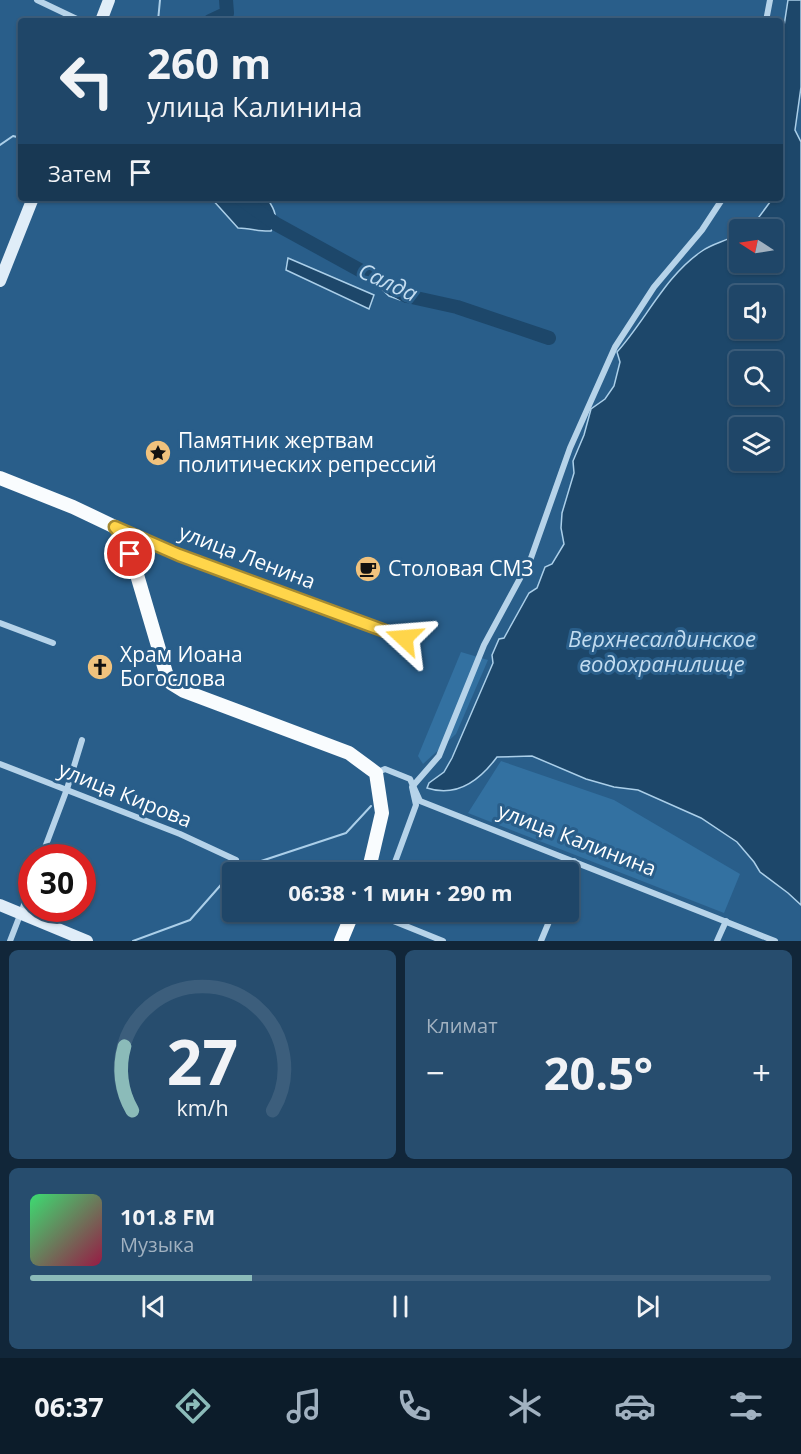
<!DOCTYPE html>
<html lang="ru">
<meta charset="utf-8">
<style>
body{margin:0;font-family:"Open Sans",sans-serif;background:#274d6e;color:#f1f3f6;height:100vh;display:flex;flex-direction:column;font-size:22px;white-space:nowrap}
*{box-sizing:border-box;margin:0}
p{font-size:20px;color:#a1b1c0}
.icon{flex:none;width:33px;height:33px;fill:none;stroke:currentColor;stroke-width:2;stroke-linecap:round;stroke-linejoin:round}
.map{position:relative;height:941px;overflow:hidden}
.sheet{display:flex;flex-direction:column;gap:9px;padding:9px;background:#112639;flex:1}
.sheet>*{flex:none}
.top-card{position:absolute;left:18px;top:18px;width:765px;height:183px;border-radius:6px;box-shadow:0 2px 4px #0004,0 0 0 2px #3c5e7c;background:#1f4668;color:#f1f3f6;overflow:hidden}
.needle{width:39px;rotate:282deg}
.buttons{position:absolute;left:729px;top:219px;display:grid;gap:12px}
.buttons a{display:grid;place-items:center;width:54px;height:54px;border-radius:6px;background:#1f4668;box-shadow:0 2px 4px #0004,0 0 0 2px #3c5e7c;font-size:30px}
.speed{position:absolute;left:18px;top:844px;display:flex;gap:12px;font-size:30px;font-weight:700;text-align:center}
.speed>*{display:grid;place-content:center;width:78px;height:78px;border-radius:50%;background:#1f4668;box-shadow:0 2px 4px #0004,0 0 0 2px #3c5e7c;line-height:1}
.speed .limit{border:9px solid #d22;background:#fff;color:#111}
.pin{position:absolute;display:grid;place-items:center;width:51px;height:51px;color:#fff;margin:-26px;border:3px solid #fff;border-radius:50%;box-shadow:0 2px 6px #0007}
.me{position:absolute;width:66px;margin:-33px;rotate:289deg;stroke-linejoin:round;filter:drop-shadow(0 0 4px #0008)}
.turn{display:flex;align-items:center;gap:21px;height:126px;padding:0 30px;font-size:27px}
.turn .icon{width:78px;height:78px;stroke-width:2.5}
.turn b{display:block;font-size:42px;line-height:51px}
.then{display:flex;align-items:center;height:57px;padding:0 30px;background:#0003;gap:12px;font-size:22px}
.big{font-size:45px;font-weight:700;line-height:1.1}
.sheet .widget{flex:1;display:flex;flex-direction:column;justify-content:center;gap:9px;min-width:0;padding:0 21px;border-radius:9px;background:#274d6e}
.sheet .dial{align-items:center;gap:0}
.dial svg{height:156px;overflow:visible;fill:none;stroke:#3c5e7c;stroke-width:7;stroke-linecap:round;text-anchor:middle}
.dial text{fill:#f1f3f6;stroke:none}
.song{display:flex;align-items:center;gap:18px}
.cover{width:72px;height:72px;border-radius:9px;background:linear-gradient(135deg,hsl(140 70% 55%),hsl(340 70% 35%))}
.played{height:6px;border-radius:3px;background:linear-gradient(90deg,#8bbbb9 30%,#3c5e7c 30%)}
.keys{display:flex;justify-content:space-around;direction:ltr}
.heat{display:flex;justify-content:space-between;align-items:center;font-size:33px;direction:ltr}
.sheet .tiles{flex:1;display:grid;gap:9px;grid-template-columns:1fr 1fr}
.widget:last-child{grid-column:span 2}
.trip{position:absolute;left:222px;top:862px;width:357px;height:60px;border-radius:6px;background:#1f4668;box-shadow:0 2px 4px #0004,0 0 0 2px #3c5e7c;font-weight:700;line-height:60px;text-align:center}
.dock{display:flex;height:96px;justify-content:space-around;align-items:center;background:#0c1c2a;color:#a1b1c0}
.dock .icon{width:42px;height:42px}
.dock .current{color:#8bbbb9}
.dock b{font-size:27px;color:#f1f3f6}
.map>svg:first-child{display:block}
.green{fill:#3371a1}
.water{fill:#1d476a;stroke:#abcfe9;stroke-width:1.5;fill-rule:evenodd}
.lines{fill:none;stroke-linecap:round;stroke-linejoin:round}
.stream{stroke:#abcfe9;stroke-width:2}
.river{stroke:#1d476a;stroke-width:14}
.minor{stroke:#b6d3e9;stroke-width:6}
.secondary{stroke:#e0edf8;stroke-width:12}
.primary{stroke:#f9fcfe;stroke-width:14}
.route-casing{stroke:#a68a30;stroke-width:15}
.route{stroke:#ffd54a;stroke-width:10}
.labels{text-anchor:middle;stroke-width:6;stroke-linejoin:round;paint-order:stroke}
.poi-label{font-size:21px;fill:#fff;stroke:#295e8a;text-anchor:start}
.street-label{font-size:21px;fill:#fff;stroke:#295e8a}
.water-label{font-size:22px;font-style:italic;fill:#c2dcf0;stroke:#295e8a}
</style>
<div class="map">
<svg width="801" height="941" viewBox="0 0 801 941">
<rect width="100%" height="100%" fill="#295e8a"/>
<!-- green -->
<g class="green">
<path d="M461 652 488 660 456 734 423 764 418 756Z"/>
<path d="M501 761 614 800 740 874 724 913 468 813Z"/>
</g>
<!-- water -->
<g class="water">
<path d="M788 0H801V87L795 130 801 142V905L788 893 760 872 754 862 737 842 701 818 638 790 614 787 586 779 532 756 497 757C480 780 457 798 427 788L429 783 444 772 452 758 493 663 492 655 499 639 504 638 529 593 537 588 545 567 552 564 564 544 561 528 562 513 574 473 573 461 584 435 591 409 605 399 614 386 620 362 617 352C646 320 665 276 702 251 713 243 728 241 739 233L740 262H772V230L744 229 756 221 773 198H780V52ZM740 296H772V328H740ZM740 362H772V394H740ZM740 428H772V460H740Z"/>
<path d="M211 198H267C275 210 279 218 271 231 261 232 250 228 238 228Z"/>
<path d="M288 258 374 295 369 309 286 270Z"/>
<path d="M365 273H374L403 288 407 292V296L400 300 389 296Z"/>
</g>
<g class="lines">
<!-- stream -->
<g class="stream">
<path d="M158 21 160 0"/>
<path d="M0 145 13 136 21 138"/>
<path d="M133 941 190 920 234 870 346 833 371 806"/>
</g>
<!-- river -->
<g class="river">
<path d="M210 21 227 13 226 0"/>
<path d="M240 198 276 224 407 296 457 307 549 338"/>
</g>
<!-- minor -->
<g class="minor">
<path d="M37 0 81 21"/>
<path d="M766 21 770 0"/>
<path d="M122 530 179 555 404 638 412 647"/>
<path d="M0 623 53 643"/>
<path d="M0 764 180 834 236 860"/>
<path d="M376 773 385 769 410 779 420 801 775 941"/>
<path d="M41 858 67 789 82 740"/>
<path d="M259 869 270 873"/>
<path d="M391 873 416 805 412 787 439 756 484 645 531 558 570 448 615 347 654 287 702 230 723 198"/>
<path d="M568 875 574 861"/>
<path d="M376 912V914L443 941"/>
<path d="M10 941 32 884"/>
<path d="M541 941 553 912"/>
<path d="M717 941 726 921"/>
</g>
<!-- secondary -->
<g class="secondary">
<path d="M101 21 109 0"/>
<path d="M0 281 33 198"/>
<path d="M0 905 87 941"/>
</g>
<!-- primary -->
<g class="primary">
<path d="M0 478 73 507 115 527 127 541 166 673 171 683 184 691 349 753 376 773 382 813 368 873"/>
<path d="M341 941 353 912"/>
</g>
</g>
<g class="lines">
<!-- route casing -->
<g class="route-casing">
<path id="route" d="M130 554 127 541 115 527 179 555 404 638"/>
</g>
<!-- route -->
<use href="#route" class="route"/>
</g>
<!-- icons -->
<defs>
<g id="sight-disc" transform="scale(1.35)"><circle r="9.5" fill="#f0c27d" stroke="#295e8a"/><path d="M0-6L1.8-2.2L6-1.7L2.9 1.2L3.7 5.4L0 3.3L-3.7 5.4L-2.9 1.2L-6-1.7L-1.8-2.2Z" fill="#111"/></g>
<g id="cafe-disc" transform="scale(1.35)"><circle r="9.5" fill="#f0c27d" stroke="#295e8a"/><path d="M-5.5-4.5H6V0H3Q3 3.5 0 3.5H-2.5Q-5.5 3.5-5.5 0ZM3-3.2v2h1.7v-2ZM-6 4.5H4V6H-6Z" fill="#111"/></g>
<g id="church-disc" transform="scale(1.35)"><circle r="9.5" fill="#f0c27d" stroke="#295e8a"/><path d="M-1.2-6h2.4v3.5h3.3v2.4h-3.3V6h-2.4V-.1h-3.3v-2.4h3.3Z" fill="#111"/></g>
</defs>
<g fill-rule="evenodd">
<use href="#sight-disc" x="158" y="453"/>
<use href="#cafe-disc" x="368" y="569"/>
<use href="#church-disc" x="100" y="667"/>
</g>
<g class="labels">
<!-- poi labels -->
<g class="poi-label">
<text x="178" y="448">Памятник жертвам<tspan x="178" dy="24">политических репрессий</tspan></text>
<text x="388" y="576">Столовая СМЗ</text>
<text x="120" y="662">Храм Иоана<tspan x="120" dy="24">Богослова</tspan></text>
</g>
<!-- street labels -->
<g class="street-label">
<text transform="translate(247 557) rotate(21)" y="7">улица Ленина</text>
<text transform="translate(125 795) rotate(22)" y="7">улица Кирова</text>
<text transform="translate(577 840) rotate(21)" y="7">улица Калинина</text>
</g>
<!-- water labels -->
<g class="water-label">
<text transform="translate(388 282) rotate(25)" y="8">Салда</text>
<text x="662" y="647">Верхнесалдинское<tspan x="662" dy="25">водохранилище</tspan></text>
</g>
</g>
</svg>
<div class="buttons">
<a><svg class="needle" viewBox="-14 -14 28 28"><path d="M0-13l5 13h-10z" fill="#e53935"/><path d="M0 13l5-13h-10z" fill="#a1b1c0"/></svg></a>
<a><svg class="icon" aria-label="sound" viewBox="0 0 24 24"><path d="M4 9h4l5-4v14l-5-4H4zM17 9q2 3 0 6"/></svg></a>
<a><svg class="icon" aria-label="search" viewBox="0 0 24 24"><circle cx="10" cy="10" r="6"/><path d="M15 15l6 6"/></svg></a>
<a><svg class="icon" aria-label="layers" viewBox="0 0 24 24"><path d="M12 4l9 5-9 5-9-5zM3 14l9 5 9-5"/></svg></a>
</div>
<div class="speed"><div class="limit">30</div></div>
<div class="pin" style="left:130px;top:554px;background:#d93025"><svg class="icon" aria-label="arrive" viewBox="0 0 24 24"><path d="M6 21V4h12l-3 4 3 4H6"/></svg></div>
<svg class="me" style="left:404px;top:638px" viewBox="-20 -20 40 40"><path d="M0-17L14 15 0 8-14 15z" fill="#ffd54a" stroke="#fff" stroke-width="4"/></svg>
<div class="trip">06:38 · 1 мин · 290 m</div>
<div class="top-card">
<div class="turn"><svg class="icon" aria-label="left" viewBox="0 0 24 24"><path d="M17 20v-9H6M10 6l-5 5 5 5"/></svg><div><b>260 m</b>улица Калинина</div></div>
<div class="then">Затем<svg class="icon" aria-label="arrive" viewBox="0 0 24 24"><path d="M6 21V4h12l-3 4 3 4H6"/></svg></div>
</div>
</div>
<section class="sheet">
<div class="tiles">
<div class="widget dial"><svg viewBox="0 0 100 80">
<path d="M14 69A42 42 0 1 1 86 69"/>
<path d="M14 69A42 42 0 0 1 10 36" stroke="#8bbbb9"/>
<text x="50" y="56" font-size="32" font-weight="700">27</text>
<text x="50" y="72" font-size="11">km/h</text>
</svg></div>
<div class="widget"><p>Климат</p>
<div class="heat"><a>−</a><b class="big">20.5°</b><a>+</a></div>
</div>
<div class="widget">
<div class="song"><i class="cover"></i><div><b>101.8 FM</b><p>Музыка</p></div></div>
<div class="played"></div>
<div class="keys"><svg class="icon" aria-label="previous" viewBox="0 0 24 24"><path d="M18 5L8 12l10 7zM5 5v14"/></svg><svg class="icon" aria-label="pause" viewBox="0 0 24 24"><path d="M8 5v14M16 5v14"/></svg><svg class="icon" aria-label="next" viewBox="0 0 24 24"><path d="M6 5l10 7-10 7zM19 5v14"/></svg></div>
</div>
</div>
</section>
<nav class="dock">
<b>06:37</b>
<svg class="icon current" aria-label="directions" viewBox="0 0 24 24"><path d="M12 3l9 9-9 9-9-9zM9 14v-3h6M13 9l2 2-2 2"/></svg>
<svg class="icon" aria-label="music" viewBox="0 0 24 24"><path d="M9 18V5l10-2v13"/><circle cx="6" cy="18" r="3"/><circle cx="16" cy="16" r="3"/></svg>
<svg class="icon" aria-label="phone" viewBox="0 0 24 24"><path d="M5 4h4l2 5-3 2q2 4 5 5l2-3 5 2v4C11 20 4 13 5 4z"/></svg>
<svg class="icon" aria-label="climate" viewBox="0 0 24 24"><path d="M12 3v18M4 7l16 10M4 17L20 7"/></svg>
<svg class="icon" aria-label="car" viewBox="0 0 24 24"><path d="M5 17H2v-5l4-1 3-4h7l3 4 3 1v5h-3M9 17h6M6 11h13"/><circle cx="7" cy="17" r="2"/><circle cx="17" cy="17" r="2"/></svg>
<svg class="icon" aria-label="filters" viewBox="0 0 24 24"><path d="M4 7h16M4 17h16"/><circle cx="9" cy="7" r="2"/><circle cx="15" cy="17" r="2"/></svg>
</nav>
